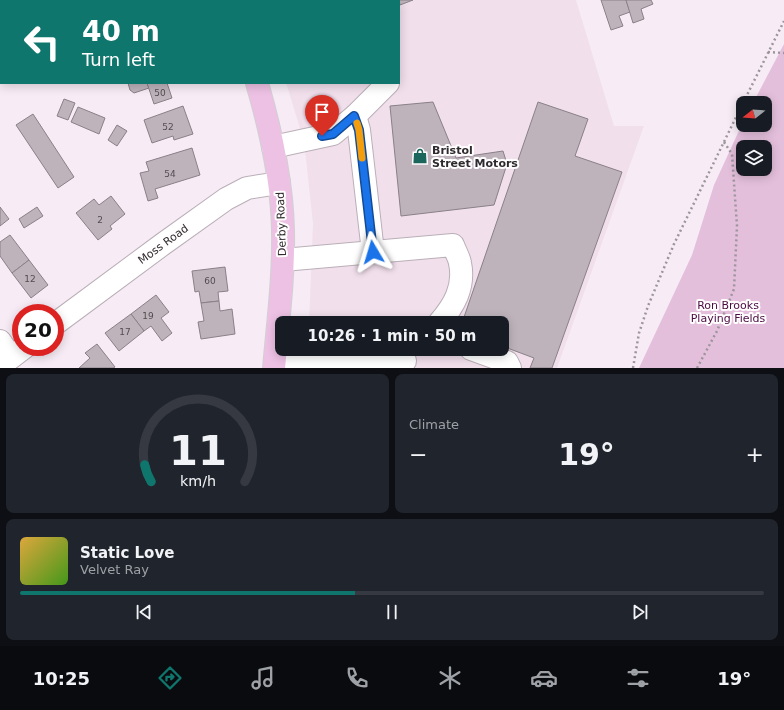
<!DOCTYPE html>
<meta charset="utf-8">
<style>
body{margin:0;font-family:"DejaVu Sans",sans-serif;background:#20242c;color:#f1f3f6;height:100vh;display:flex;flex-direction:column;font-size:15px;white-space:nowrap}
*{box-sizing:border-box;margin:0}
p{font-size:13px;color:#9ea1a6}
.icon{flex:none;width:22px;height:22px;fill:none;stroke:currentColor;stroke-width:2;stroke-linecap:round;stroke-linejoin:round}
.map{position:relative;height:368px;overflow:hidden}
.side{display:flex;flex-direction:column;gap:6px;padding:6px;background:#0d0f14;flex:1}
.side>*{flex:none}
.top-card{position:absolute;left:0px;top:0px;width:400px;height:84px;box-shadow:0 2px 10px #0003;background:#0f766e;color:#fff;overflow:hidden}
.needle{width:26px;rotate:253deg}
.controls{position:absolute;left:736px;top:96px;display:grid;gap:8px}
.controls a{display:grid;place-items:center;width:36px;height:36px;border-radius:8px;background:#171b24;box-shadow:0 2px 10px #0003;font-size:20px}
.speed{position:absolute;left:12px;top:304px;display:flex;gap:8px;font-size:20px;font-weight:700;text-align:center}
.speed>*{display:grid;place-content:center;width:52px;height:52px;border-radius:50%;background:#171b24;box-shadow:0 2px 10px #0003;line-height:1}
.speed .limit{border:6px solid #d22;background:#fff;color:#111}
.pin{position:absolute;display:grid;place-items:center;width:34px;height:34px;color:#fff;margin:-41px -17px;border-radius:50% 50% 50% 0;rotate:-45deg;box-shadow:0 0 4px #0007}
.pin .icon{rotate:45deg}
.me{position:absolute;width:44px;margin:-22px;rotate:353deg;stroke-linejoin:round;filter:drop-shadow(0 0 3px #0008)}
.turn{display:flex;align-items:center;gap:14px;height:84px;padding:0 16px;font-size:18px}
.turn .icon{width:52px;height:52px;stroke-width:2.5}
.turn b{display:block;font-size:28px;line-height:34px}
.big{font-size:30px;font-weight:800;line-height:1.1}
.side .widget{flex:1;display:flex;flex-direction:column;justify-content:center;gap:6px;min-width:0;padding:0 14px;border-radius:8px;background:#20242c}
.side .dial{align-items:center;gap:0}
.dial svg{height:104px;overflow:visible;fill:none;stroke:#363941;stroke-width:7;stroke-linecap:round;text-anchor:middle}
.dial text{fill:#f1f3f6;stroke:none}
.song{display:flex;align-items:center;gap:12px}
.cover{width:48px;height:48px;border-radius:6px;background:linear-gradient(135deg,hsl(40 70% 55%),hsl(100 70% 35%))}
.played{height:4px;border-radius:2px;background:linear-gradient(90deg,#0f766e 45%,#363941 45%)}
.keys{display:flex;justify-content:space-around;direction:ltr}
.heat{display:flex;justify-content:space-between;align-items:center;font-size:22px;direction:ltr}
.side .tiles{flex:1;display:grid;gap:6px;grid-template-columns:1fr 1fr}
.widget:last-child{grid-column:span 2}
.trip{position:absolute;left:275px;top:316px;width:234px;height:40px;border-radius:8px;background:#171b24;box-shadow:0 2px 10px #0003;font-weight:800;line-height:40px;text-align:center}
.tab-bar{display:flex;height:64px;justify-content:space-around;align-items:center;background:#090b0e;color:#9ea1a6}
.tab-bar .icon{width:28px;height:28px}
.tab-bar .active{color:#0f766e}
.tab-bar b{font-size:18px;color:#f1f3f6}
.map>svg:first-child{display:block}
.built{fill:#f1dfec}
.green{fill:#e4bfdc;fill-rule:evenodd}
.building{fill:#beb3bb;stroke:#8a8088}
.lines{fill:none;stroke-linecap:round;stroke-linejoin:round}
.minor-casing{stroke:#baafb7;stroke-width:24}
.major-casing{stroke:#d1d0d1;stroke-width:24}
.path{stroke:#9c959b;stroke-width:2.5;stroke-dasharray:2 3;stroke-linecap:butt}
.minor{stroke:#fff;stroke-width:22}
.major{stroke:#edc1e4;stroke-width:22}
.route-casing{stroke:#114b97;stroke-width:10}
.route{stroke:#1a73e8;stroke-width:7}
.slow{stroke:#f59e0b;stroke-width:7}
.labels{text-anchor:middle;stroke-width:4;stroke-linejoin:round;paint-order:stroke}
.number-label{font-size:9px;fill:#524c50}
.poi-label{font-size:11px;font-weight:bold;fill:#2e2a2d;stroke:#fffdfe;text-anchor:start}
.street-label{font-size:11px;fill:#2e2a2d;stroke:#fffdfe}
.park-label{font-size:11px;fill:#4a0b42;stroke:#fffdfe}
</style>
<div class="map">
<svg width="784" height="368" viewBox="0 0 784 368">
<rect width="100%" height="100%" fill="#f7ecf5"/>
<!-- built -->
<path class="built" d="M336 0H576L614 126H644L557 368H305L306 349H502V323H309L313 224 304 141 286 83H399V1H333Z"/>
<!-- green -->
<path class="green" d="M784 44V368H639L692 255 714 185 743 122V125H765V103H753ZM743 147H765V169H743Z"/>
<!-- building -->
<g class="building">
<path d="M109 0H130L128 1Z"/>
<path d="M309 0H330L328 1Z"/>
<path d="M399 0H413L400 5Z"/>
<path d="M601 0H626L630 12 619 16 623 26 611 30Z"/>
<path d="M626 0H651L653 4 641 9 644 19 633 23Z"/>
<path d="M128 83H147L149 88 134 93 130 90Z"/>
<path d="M147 83H167L172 98 154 104Z"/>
<path d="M64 99 75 103 68 120 57 116Z"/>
<path d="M433 102 456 158 503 151 507 164 494 205 401 216 390 106Z"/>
<path d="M538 102 588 119 575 156 622 172 552 368H530L534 358 502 346V323H462Z"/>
<path d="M183 106 193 134 174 140 173 136 152 143 144 120Z"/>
<path d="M78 107 105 118 99 134 71 122Z"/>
<path d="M33 114 74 177 58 188 16 125Z"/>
<path d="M117 125 127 131 117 146 108 140Z"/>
<path d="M192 148 200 175 155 189 158 198 148 201 140 173 149 171 146 162Z"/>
<path d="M111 196 125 214 110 226 112 229 98 240 76 213 94 199 99 205Z"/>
<path d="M0 207 9 219 0 226Z"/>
<path d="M37 207 43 216 24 228 19 219Z"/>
<path d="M10 235 29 260 12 273 0 256V242Z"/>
<path d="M29 260 48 285 31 298 12 273Z"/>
<path d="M225 267 228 291 218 292 219 301 201 303 199 291 195 292 192 271Z"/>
<path d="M156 295 169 312 161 318 172 333 162 341 151 326 144 331 131 314Z"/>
<path d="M219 301 220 311 232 309 235 334 201 339 198 322 204 321 201 303Z"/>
<path d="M131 314 144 331 119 351 105 333Z"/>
<path d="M97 344 115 367 113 368H79L90 358 85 353Z"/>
<path d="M313 349H327L314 352Z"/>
</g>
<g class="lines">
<!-- minor casing -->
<g class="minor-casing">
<g id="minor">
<path d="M355 116 359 130 373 252"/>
<path d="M273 147 333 134 355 116 388 83"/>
<path d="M283 260 453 245C455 251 459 257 460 263 465 287 454 306 439 323"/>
<path d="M55 324 163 244 226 199 247 188 279 183"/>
<path d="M0 341 11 357"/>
<path d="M471 349 507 362 510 368"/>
<path d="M275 365 405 361"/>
<path d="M0 366 25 347"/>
</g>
</g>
<!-- major casing -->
<g class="major-casing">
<g id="major">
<path d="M226 0V1"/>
<path d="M257 83C271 131 282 181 283 230 284 276 278 322 274 368"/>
</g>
</g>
<!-- path -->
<g class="path">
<path d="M768 52 784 53"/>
<path d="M743 103 784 21"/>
<path d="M633 368 639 333 648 306 674 244 743 103"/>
<path d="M697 368 717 331 734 289 737 226 734 183 732 154 724 142"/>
</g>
<!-- minor -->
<use href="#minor" class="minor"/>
<!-- major -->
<use href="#major" class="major"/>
</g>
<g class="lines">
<!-- route casing -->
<g class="route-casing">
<path id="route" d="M322 136 333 134 354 116 359 130 373 252"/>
</g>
<!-- route -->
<use href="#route" class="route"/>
<!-- slow -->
<path class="slow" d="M357 123 359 130 362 158"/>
</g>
<!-- icons -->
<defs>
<g id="shop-bare" transform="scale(1.2)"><path d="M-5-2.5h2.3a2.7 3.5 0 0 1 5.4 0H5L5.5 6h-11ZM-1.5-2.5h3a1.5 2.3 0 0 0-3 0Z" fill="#1a655c" stroke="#fffdfe" stroke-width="2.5" paint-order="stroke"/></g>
</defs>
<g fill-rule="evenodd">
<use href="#shop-bare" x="420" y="156"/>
</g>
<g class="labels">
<!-- number labels -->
<g class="number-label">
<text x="160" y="96">50</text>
<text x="168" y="130">52</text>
<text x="170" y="177">54</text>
<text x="100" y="223">2</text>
<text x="30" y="282">12</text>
<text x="210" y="284">60</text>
<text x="148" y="319">19</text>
<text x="125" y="335">17</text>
</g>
<!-- poi labels -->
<g class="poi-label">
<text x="432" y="154">Bristol<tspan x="432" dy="13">Street Motors</tspan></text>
</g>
<!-- street labels -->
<g class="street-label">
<text transform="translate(281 224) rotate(-92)" y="4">Derby Road</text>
<text transform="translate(163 244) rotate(-36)" y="4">Moss Road</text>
</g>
<!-- park labels -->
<g class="park-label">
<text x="728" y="309">Ron Brooks<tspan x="728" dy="13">Playing Fields</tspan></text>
</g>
</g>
</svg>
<div class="controls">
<a><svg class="needle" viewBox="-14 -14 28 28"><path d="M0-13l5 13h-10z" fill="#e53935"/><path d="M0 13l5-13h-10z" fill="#9ea1a6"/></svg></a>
<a><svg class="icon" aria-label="layers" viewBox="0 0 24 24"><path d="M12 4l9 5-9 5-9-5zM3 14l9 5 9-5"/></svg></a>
</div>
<div class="speed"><div class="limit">20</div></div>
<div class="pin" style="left:322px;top:136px;background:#d93025"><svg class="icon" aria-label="arrive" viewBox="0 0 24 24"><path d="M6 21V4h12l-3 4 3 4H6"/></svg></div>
<svg class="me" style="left:373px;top:252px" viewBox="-20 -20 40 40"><path d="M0-17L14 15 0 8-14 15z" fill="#1a73e8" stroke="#fff" stroke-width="4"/></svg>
<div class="trip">10:26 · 1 min · 50 m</div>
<div class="top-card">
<div class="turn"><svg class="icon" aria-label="left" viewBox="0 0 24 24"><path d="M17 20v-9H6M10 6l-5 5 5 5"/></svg><div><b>40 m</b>Turn left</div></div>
</div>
</div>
<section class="side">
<div class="tiles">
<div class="widget dial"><svg viewBox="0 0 100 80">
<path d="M14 69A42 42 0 1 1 86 69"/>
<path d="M14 69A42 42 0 0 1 9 56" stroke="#0f766e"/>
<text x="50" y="56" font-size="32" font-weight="700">11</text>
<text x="50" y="72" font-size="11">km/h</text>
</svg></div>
<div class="widget"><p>Climate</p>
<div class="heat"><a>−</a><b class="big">19°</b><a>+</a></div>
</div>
<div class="widget">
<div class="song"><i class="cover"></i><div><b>Static Love</b><p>Velvet Ray</p></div></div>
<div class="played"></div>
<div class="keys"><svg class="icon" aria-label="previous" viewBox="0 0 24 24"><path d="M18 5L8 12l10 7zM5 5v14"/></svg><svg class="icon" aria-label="pause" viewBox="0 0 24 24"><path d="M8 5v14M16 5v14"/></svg><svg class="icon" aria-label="next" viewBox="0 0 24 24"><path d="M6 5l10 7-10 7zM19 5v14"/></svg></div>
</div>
</div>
</section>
<nav class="tab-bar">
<b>10:25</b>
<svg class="icon active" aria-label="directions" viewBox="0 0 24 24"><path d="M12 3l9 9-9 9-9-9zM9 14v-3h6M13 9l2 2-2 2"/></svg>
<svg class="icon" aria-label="music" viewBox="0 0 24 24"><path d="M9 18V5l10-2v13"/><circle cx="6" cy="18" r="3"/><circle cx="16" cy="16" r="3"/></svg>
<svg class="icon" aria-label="phone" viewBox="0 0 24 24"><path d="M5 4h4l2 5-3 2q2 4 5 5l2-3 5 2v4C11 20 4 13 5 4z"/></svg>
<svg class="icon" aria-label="climate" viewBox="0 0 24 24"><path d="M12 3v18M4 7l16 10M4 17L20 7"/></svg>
<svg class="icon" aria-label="car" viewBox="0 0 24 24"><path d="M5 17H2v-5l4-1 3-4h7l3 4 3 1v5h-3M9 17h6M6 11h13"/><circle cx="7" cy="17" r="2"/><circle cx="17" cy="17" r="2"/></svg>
<svg class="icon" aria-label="filters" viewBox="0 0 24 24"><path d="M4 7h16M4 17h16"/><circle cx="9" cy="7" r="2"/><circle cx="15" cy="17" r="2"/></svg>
<b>19°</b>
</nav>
